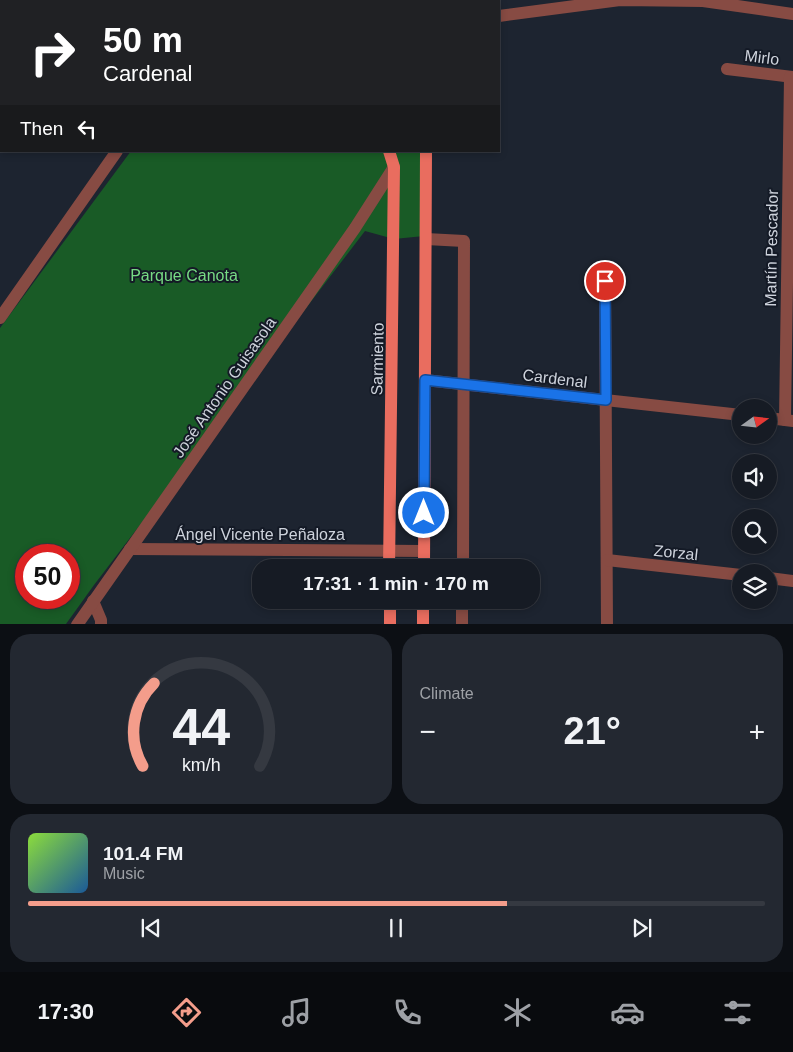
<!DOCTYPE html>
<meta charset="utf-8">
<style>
body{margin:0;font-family:Helvetica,sans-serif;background:#232831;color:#f1f3f6;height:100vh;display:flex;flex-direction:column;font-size:19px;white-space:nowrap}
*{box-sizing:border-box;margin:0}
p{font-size:16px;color:#9ea1a6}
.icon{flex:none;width:28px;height:28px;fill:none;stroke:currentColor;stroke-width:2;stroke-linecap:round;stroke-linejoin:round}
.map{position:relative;height:624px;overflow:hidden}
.sheet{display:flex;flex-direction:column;gap:10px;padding:10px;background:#0c0f14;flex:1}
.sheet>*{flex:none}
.banner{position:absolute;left:0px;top:0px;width:500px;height:152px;box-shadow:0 2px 8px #0003,0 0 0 1px #353941;background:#202124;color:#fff;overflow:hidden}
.needle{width:32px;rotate:75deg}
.controls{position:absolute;left:732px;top:399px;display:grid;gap:10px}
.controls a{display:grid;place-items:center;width:45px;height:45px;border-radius:50%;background:#161b24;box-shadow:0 2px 8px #0003,0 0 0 1px #353941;font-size:25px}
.speed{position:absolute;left:15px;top:544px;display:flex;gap:10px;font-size:25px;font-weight:700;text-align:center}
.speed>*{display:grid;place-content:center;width:65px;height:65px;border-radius:50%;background:#161b24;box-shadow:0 2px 8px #0003,0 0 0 1px #353941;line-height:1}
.speed .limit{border:8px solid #d22;background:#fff;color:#111}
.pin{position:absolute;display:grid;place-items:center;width:42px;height:42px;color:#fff;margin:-21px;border:2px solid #fff;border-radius:50%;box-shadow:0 1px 5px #0007}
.me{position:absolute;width:55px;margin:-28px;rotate:0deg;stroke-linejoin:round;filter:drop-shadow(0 0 4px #0008)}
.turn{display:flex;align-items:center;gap:18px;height:105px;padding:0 20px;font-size:22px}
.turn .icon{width:65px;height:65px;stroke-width:2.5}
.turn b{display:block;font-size:35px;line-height:42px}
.then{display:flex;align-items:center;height:48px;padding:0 20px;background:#0003;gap:10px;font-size:19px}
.big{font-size:38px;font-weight:700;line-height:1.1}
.sheet .tile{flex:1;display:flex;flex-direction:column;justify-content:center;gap:8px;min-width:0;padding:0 18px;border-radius:20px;background:#232831}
.sheet .dial{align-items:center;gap:0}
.dial svg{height:130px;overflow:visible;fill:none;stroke:#353941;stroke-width:7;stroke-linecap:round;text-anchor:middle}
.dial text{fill:#f1f3f6;stroke:none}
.song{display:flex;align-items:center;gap:15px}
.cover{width:60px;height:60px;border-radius:8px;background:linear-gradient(135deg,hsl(90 70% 55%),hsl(210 70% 35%))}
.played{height:5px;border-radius:2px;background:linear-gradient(90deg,#f49d8b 65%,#353941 65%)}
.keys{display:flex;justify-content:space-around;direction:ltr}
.heat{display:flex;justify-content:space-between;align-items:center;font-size:28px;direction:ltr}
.sheet .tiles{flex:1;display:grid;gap:10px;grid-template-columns:1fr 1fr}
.tile:last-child{grid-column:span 2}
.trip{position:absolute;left:252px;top:559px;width:288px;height:50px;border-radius:20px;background:#161b24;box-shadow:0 2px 8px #0003,0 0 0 1px #353941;font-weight:700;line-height:50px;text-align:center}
.menu{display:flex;height:80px;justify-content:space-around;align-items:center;background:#090b0e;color:#9ea1a6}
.menu .icon{width:35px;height:35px}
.menu .selected{color:#f49d8b}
.menu b{font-size:22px;color:#f1f3f6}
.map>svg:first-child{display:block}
.green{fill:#195b26;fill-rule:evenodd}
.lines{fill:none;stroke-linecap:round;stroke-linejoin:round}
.minor{stroke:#874b43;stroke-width:12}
.major{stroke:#e96d5f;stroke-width:12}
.route-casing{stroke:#114b97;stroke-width:12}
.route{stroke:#1a73e8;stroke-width:9}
.labels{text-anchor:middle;stroke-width:4;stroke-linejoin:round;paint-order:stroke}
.street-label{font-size:16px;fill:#ced3dc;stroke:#141a26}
.park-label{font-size:16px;fill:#77db84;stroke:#141a26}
</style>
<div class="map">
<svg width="793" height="625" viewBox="0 0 793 625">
<rect width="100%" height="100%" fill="#1d2430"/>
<!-- green -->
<path class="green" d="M131 151H423L424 236 394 239 365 231 94 585 66 624 0 625V328ZM26 555H69V598H26Z"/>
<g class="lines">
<!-- minor -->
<g class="minor">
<path d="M181 0 183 1"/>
<path d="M22 1 23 0"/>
<path d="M221 1 222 0"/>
<path d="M499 16 620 0 703 1 793 14"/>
<path d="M0 33 1 32"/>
<path d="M727 69 793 77"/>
<path d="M426 239 464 241 463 568"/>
<path d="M605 281 607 625"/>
<path d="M0 318 117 151"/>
<path d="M425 380 741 415"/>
<path d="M769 418 793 421"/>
<path d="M785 420 790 77"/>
<path d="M130 549 424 551"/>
<path d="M607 560 741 575"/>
<path d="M769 578 793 581"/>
<path d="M93 601 101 620V625"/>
<path d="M77 625 355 228 394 167"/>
<path d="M462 625V600"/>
</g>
<!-- major -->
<g class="major">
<path d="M343 0V1"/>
<path d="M426 0V1"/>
<path d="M354 1 360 0"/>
<path d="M389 151 394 167 389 568"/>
<path d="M424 568 426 151"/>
<path d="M390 600V625"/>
<path d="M423 625V600"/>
</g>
</g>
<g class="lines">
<!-- route casing -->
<g class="route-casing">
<path id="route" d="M424 513 425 380 606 400 605 281"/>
</g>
<!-- route -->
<use href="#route" class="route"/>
</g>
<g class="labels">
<!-- street labels -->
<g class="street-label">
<text transform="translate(762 57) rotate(7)" y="6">Mirlo</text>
<text transform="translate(771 248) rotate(-89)" y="6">Martín Pescador</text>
<text transform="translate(377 359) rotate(-89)" y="6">Sarmiento</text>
<text transform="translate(555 378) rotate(7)" y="6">Cardenal</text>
<text transform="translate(224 387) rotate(-55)" y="6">José Antonio Guisasola</text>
<text x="260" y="540">Ángel Vicente Peñaloza</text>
<text transform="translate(676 552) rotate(6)" y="6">Zorzal</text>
</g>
<!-- park labels -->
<g class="park-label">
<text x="184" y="281">Parque Canota</text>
</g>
</g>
</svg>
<div class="controls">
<a><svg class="needle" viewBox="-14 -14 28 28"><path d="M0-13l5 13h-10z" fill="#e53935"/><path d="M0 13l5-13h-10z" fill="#9ea1a6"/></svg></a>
<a><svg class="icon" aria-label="sound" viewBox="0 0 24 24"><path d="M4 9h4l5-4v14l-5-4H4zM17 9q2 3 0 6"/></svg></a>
<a><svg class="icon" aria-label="search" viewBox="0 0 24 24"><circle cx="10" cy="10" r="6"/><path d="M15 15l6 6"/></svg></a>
<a><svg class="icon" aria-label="layers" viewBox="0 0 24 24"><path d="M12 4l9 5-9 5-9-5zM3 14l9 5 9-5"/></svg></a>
</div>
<div class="speed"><div class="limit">50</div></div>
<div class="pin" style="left:605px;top:281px;background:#d93025"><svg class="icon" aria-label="arrive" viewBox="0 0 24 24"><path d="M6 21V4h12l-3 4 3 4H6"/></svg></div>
<svg class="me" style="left:424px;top:513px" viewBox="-20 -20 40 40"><circle r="17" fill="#1a73e8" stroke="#fff" stroke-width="3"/><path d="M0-11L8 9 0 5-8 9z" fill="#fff"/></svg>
<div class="trip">17:31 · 1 min · 170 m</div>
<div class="banner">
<div class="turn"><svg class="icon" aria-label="right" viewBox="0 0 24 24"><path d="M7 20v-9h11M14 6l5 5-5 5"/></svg><div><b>50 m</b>Cardenal</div></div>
<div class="then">Then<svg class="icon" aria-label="left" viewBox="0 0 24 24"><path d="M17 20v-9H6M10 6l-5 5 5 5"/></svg></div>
</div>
</div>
<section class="sheet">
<div class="tiles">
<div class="tile dial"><svg viewBox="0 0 100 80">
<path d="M14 69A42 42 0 1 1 86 69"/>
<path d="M14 69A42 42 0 0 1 21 18" stroke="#f49d8b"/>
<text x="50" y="56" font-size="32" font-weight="700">44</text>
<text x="50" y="72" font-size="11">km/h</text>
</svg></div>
<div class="tile"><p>Climate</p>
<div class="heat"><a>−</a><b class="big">21°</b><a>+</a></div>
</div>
<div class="tile">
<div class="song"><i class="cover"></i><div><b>101.4 FM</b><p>Music</p></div></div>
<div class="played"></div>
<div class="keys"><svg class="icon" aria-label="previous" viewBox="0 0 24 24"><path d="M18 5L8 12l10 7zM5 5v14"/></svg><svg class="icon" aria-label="pause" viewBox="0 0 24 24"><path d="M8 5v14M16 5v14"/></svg><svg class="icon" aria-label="next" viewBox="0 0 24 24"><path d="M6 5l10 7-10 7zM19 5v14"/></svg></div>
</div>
</div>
</section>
<nav class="menu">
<b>17:30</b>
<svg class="icon selected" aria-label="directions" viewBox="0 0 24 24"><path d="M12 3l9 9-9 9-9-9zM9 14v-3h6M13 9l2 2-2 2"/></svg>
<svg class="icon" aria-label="music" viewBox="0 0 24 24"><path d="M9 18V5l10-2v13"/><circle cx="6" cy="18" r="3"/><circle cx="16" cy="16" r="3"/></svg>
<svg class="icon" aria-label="phone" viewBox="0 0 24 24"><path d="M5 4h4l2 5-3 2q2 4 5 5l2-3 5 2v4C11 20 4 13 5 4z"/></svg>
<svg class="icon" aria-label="climate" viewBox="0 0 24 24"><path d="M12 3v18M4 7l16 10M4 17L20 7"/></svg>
<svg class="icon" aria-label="car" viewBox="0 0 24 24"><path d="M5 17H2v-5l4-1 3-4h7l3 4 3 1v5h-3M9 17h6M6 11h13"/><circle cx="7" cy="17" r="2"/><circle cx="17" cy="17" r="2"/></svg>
<svg class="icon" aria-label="filters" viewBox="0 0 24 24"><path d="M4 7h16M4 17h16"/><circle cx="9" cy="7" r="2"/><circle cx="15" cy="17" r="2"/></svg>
</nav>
